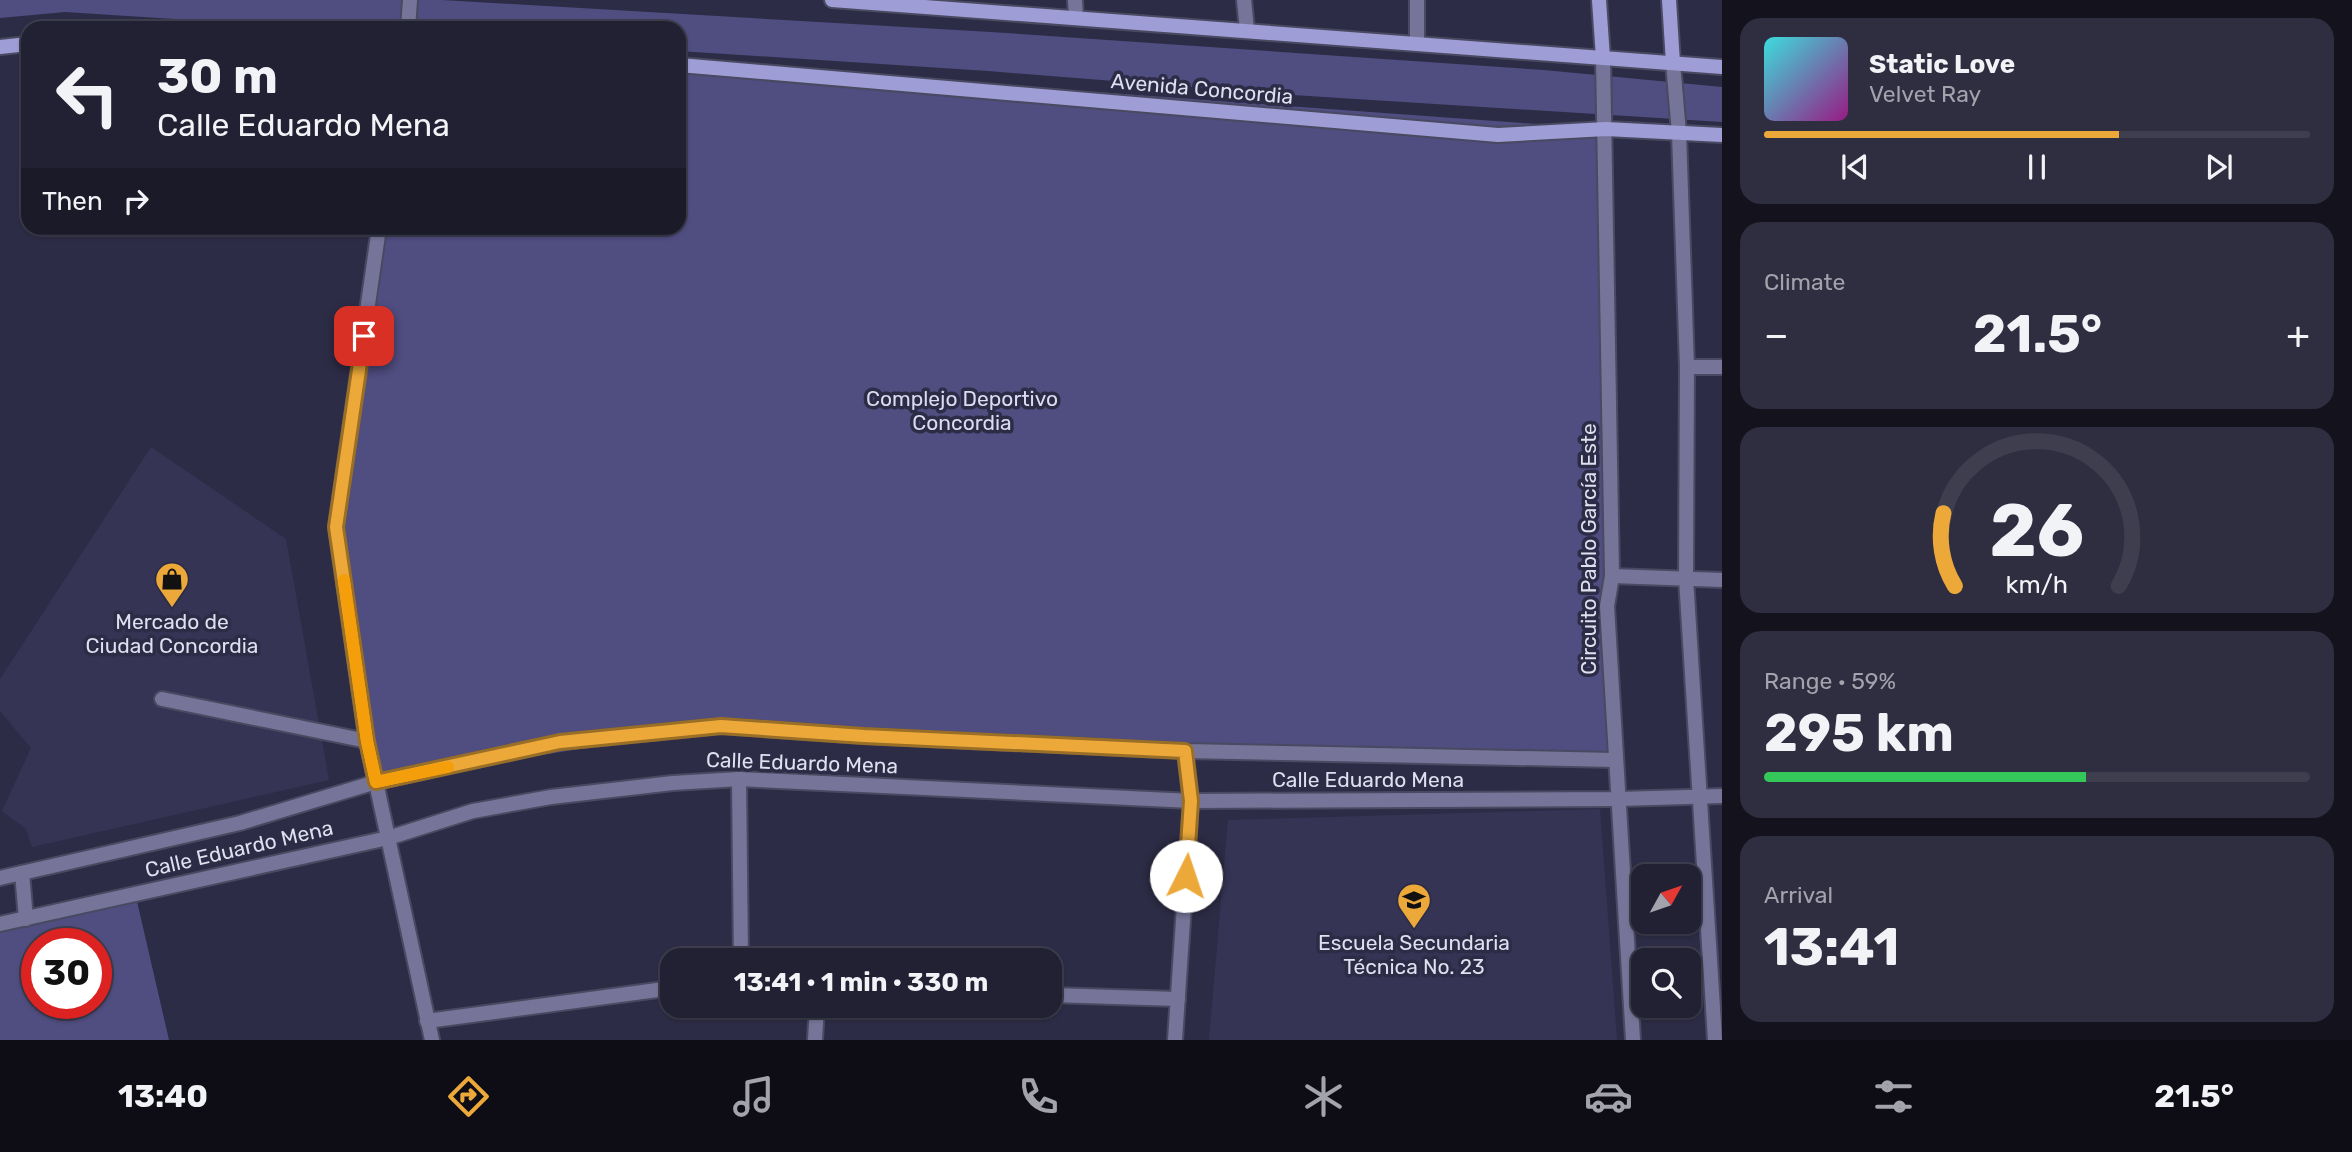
<!DOCTYPE html>
<meta charset="utf-8">
<style>
body{margin:0;font-family:Rubik,sans-serif;background:#2e2e40;color:#f1f3f6;height:100vh;display:flex;flex-direction:column;font-size:26px;white-space:nowrap}
*{box-sizing:border-box;margin:0}
p{font-size:23px;color:#a2a3ac}
.icon{flex:none;width:38px;height:38px;fill:none;stroke:currentColor;stroke-width:2;stroke-linecap:round;stroke-linejoin:round}
.map{position:relative;flex:1;overflow:hidden}
.side{display:flex;flex-direction:column;gap:18px;padding:18px;background:#13121d;width:630px}
.side>*{flex:none}
.hud{position:absolute;left:21px;top:21px;width:665px;height:214px;border-radius:21px;box-shadow:0 2px 5px #0004,0 0 0 2px #3f3e4f;background:#222134;color:#f1f3f6;overflow:hidden}
.needle{width:46px;rotate:50deg}
.fabs{position:absolute;left:1631px;top:864px;display:grid;gap:14px}
.fabs a{display:grid;place-items:center;width:70px;height:70px;border-radius:14px;background:#222134;box-shadow:0 2px 5px #0004,0 0 0 2px #3f3e4f;font-size:35px}
.speed{position:absolute;left:21px;top:928px;display:flex;gap:14px;font-size:35px;font-weight:700;text-align:center}
.speed>*{display:grid;place-content:center;width:91px;height:91px;border-radius:50%;background:#222134;box-shadow:0 2px 5px #0004,0 0 0 2px #3f3e4f;line-height:1}
.speed .limit{border:10px solid #d22;background:#fff;color:#111}
.pin{position:absolute;display:grid;place-items:center;width:60px;height:60px;color:#fff;margin:-30px;border-radius:14px;box-shadow:0 4px 10px #0006}
.me{position:absolute;width:77px;margin:-38px;rotate:4deg;stroke-linejoin:round;filter:drop-shadow(0 0 5px #0008)}
.turn{display:flex;align-items:center;gap:24px;height:147px;padding:0 21px;font-size:32px}
.turn .icon{width:91px;height:91px;stroke-width:2.5}
.turn b{display:block;font-size:49px;line-height:60px}
.then{display:flex;align-items:center;height:66px;padding:0 21px;background:#0003;gap:14px;font-size:26px}
.big{font-size:52px;font-weight:700;line-height:1.1}
.side .widget{flex:1;display:flex;flex-direction:column;justify-content:center;gap:10px;min-width:0;padding:0 24px;border-radius:21px;background:#2e2e40}
.side .dial{align-items:center;gap:0}
.dial svg{height:182px;overflow:visible;fill:none;stroke:#3f3e4f;stroke-width:7;stroke-linecap:round;text-anchor:middle}
.dial text{fill:#f1f3f6;stroke:none}
.song{display:flex;align-items:center;gap:21px}
.cover{width:84px;height:84px;border-radius:10px;background:linear-gradient(135deg,hsl(180 70% 55%),hsl(310 70% 35%))}
.played{height:7px;border-radius:4px;background:linear-gradient(90deg,#eca93a 65%,#3f3e4f 65%)}
.keys{display:flex;justify-content:space-around;direction:ltr}
.heat{display:flex;justify-content:space-between;align-items:center;font-size:38px;direction:ltr}
.charge{height:10px;border-radius:5px;background:linear-gradient(90deg,#34c759 59%,#3f3e4f 0)}
.trip{position:absolute;left:660px;top:948px;width:402px;height:70px;border-radius:21px;background:#222134;box-shadow:0 2px 5px #0004,0 0 0 2px #3f3e4f;font-weight:700;line-height:70px;text-align:center}
.menu{display:flex;height:112px;justify-content:space-around;align-items:center;background:#0e0d15;color:#a2a3ac}
.menu .icon{width:49px;height:49px}
.menu .on{color:#eca93a}
.menu b{font-size:32px;color:#f1f3f6}
main{display:flex;flex:1;min-height:0}
.map>svg:first-child{display:block}
.built{fill:#353455}
.green{fill:#504d80;fill-rule:evenodd}
.lines{fill:none;stroke-linecap:round;stroke-linejoin:round}
.lane-casing{stroke:#494961;stroke-width:18}
.street-casing{stroke:#494961;stroke-width:18}
.secondary-casing{stroke:#494961;stroke-width:18}
.lane{stroke:#767599;stroke-width:14}
.street{stroke:#767599;stroke-width:14}
.secondary{stroke:#9e9dd5;stroke-width:14}
.route-casing{stroke:#996e26;stroke-width:18}
.route{stroke:#eca93a;stroke-width:12}
.slow{stroke:#f59e0b;stroke-width:12}
.labels{text-anchor:middle;stroke-width:7;stroke-linejoin:round;paint-order:stroke}
.street-label{font-size:21px;fill:#dfdff0;stroke:#2d2c46}
.park-label{font-size:21px;fill:#dbdcf2;stroke:#2d2c46}
.poi-label{font-size:21px;fill:#dfdff0;stroke:#2d2c46}
</style>
<main>
<div class="map">
<svg width="1722" height="1040" viewBox="0 0 1722 1040">
<rect width="100%" height="100%" fill="#2d2c46"/>
<!-- built -->
<g class="built">
<path d="M151 447 286 539 329 780 32 847 26 829 2 811 31 748 0 711V679Z"/>
<path d="M1600 809 1617 1040H1209L1228 820Z"/>
</g>
<!-- green -->
<g class="green">
<path d="M0 0H442L991 32 1544 70 1722 87V122L1277 94 988 71 679 51V28H316L65 12 0 18Z"/>
<path d="M679 62 1606 129 1615 760 1185 751 721 726 376 782 336 527 379 228H679Z"/>
<path d="M136 897 169 1040H0V927ZM37 943H96V1003H37Z"/>
</g>
<g class="lines">
<!-- lane casing -->
<g class="lane-casing">
<path id="lane" d="M162 699 367 741"/>
</g>
<!-- street casing -->
<g class="street-casing">
<g id="street">
<path d="M1075 0 1076 18"/>
<path d="M1244 0 1247 30"/>
<path d="M408 28 410 0"/>
<path d="M1417 44V0"/>
<path d="M1603 58 1612 576 1607 606 1633 1040"/>
<path d="M1673 63 1679 133 1687 367 1686 578 1715 1040"/>
<path d="M379 228 336 527 367 741 432 1040"/>
<path d="M1687 367H1722"/>
<path d="M1612 576 1722 580"/>
<path d="M739 779 741 961"/>
<path d="M22 873 26 919"/>
<path d="M0 878 240 823 376 782 560 742 721 726 864 736 1185 751 1615 760"/>
<path d="M0 924 388 838 473 811 551 797 673 783 739 779 1191 801 1618 799 1722 796"/>
<path d="M1050 995 1178 999"/>
<path d="M427 1021 672 988"/>
<path d="M815 1040 817 1006"/>
<path d="M1175 1040 1191 801 1185 751"/>
</g>
</g>
<!-- secondary casing -->
<g class="secondary-casing">
<g id="secondary">
<path d="M832 0 1722 67"/>
<path d="M1599 0 1603 58"/>
<path d="M1669 0 1673 63"/>
<path d="M0 47 28 44"/>
<path d="M679 65 1498 135 1606 129 1722 135"/>
</g>
</g>
<!-- lane -->
<use href="#lane" class="lane"/>
<!-- street -->
<use href="#street" class="street"/>
<!-- secondary -->
<use href="#secondary" class="secondary"/>
</g>
<g class="lines">
<!-- route casing -->
<g class="route-casing">
<path id="route" d="M364 336 336 527 367 741 376 782 560 742 721 726 864 736 1185 751 1191 801 1186 876"/>
</g>
<!-- route -->
<use href="#route" class="route"/>
<!-- slow -->
<path class="slow" d="M344 580 367 741 376 782 448 767"/>
</g>
<!-- icons -->
<defs>
<g id="shop-pin" transform="scale(1.75)"><path d="M0 17L-7.5 6A9.5 9.5 0 1 1 7.5 6Z" fill="#eca93a" stroke="#2d2c46"/><path d="M-5-2.5h2.3a2.7 3.5 0 0 1 5.4 0H5L5.5 6h-11ZM-1.5-2.5h3a1.5 2.3 0 0 0-3 0Z" fill="#111"/></g>
<g id="school-pin" transform="scale(1.75)"><path d="M0 17L-7.5 6A9.5 9.5 0 1 1 7.5 6Z" fill="#eca93a" stroke="#2d2c46"/><path d="M0-5L7-2L0 1L-7-2ZM-4 1L0 2.5L4 1V4Q0 6-4 4Z" fill="#111"/></g>
</defs>
<g fill-rule="evenodd">
<use href="#shop-pin" x="172" y="579"/>
<use href="#school-pin" x="1414" y="900"/>
</g>
<g class="labels">
<!-- street labels -->
<g class="street-label">
<text transform="translate(1202 89) rotate(5)" y="7">Avenida Concordia</text>
<text transform="translate(1589 549) rotate(-90)" y="7">Circuito Pablo García Este</text>
<text transform="translate(802 763) rotate(2)" y="7">Calle Eduardo Mena</text>
<text x="1368" y="787">Calle Eduardo Mena</text>
<text transform="translate(239 849) rotate(-13)" y="7">Calle Eduardo Mena</text>
</g>
<!-- park labels -->
<g class="park-label">
<text x="962" y="406">Complejo Deportivo<tspan x="962" dy="24">Concordia</tspan></text>
</g>
<!-- poi labels -->
<g class="poi-label">
<text x="172" y="629">Mercado de<tspan x="172" dy="24">Ciudad Concordia</tspan></text>
<text x="1414" y="950">Escuela Secundaria<tspan x="1414" dy="24">Técnica No. 23</tspan></text>
</g>
</g>
</svg>
<div class="fabs">
<a><svg class="needle" viewBox="-14 -14 28 28"><path d="M0-13l5 13h-10z" fill="#e53935"/><path d="M0 13l5-13h-10z" fill="#a2a3ac"/></svg></a>
<a><svg class="icon" aria-label="search" viewBox="0 0 24 24"><circle cx="10" cy="10" r="6"/><path d="M15 15l6 6"/></svg></a>
</div>
<div class="speed"><div class="limit">30</div></div>
<div class="pin" style="left:364px;top:336px;background:#d93025"><svg class="icon" aria-label="arrive" viewBox="0 0 24 24"><path d="M6 21V4h12l-3 4 3 4H6"/></svg></div>
<svg class="me" style="left:1186px;top:876px" viewBox="-20 -20 40 40"><circle r="19" fill="#fff"/><path d="M0-13L10 11 0 6-10 11z" fill="#eca93a"/></svg>
<div class="trip">13:41 · 1 min · 330 m</div>
<div class="hud">
<div class="turn"><svg class="icon" aria-label="left" viewBox="0 0 24 24"><path d="M17 20v-9H6M10 6l-5 5 5 5"/></svg><div><b>30 m</b>Calle Eduardo Mena</div></div>
<div class="then">Then<svg class="icon" aria-label="right" viewBox="0 0 24 24"><path d="M7 20v-9h11M14 6l5 5-5 5"/></svg></div>
</div>
</div>
<section class="side">
<div class="widget">
<div class="song"><i class="cover"></i><div><b>Static Love</b><p>Velvet Ray</p></div></div>
<div class="played"></div>
<div class="keys"><svg class="icon" aria-label="previous" viewBox="0 0 24 24"><path d="M18 5L8 12l10 7zM5 5v14"/></svg><svg class="icon" aria-label="pause" viewBox="0 0 24 24"><path d="M8 5v14M16 5v14"/></svg><svg class="icon" aria-label="next" viewBox="0 0 24 24"><path d="M6 5l10 7-10 7zM19 5v14"/></svg></div>
</div>
<div class="widget"><p>Climate</p>
<div class="heat"><a>−</a><b class="big">21.5°</b><a>+</a></div>
</div>
<div class="widget dial"><svg viewBox="0 0 100 80">
<path d="M14 69A42 42 0 1 1 86 69"/>
<path d="M14 69A42 42 0 0 1 9 37" stroke="#eca93a"/>
<text x="50" y="56" font-size="32" font-weight="700">26</text>
<text x="50" y="72" font-size="11">km/h</text>
</svg></div>
<div class="widget"><p>Range · 59%</p><b class="big">295 km</b><div class="charge"></div></div>
<div class="widget"><p>Arrival</p><b class="big">13:41</b></div>
</section>
</main>
<nav class="menu">
<b>13:40</b>
<svg class="icon on" aria-label="directions" viewBox="0 0 24 24"><path d="M12 3l9 9-9 9-9-9zM9 14v-3h6M13 9l2 2-2 2"/></svg>
<svg class="icon" aria-label="music" viewBox="0 0 24 24"><path d="M9 18V5l10-2v13"/><circle cx="6" cy="18" r="3"/><circle cx="16" cy="16" r="3"/></svg>
<svg class="icon" aria-label="phone" viewBox="0 0 24 24"><path d="M5 4h4l2 5-3 2q2 4 5 5l2-3 5 2v4C11 20 4 13 5 4z"/></svg>
<svg class="icon" aria-label="climate" viewBox="0 0 24 24"><path d="M12 3v18M4 7l16 10M4 17L20 7"/></svg>
<svg class="icon" aria-label="car" viewBox="0 0 24 24"><path d="M5 17H2v-5l4-1 3-4h7l3 4 3 1v5h-3M9 17h6M6 11h13"/><circle cx="7" cy="17" r="2"/><circle cx="17" cy="17" r="2"/></svg>
<svg class="icon" aria-label="filters" viewBox="0 0 24 24"><path d="M4 7h16M4 17h16"/><circle cx="9" cy="7" r="2"/><circle cx="15" cy="17" r="2"/></svg>
<b>21.5°</b>
</nav>
